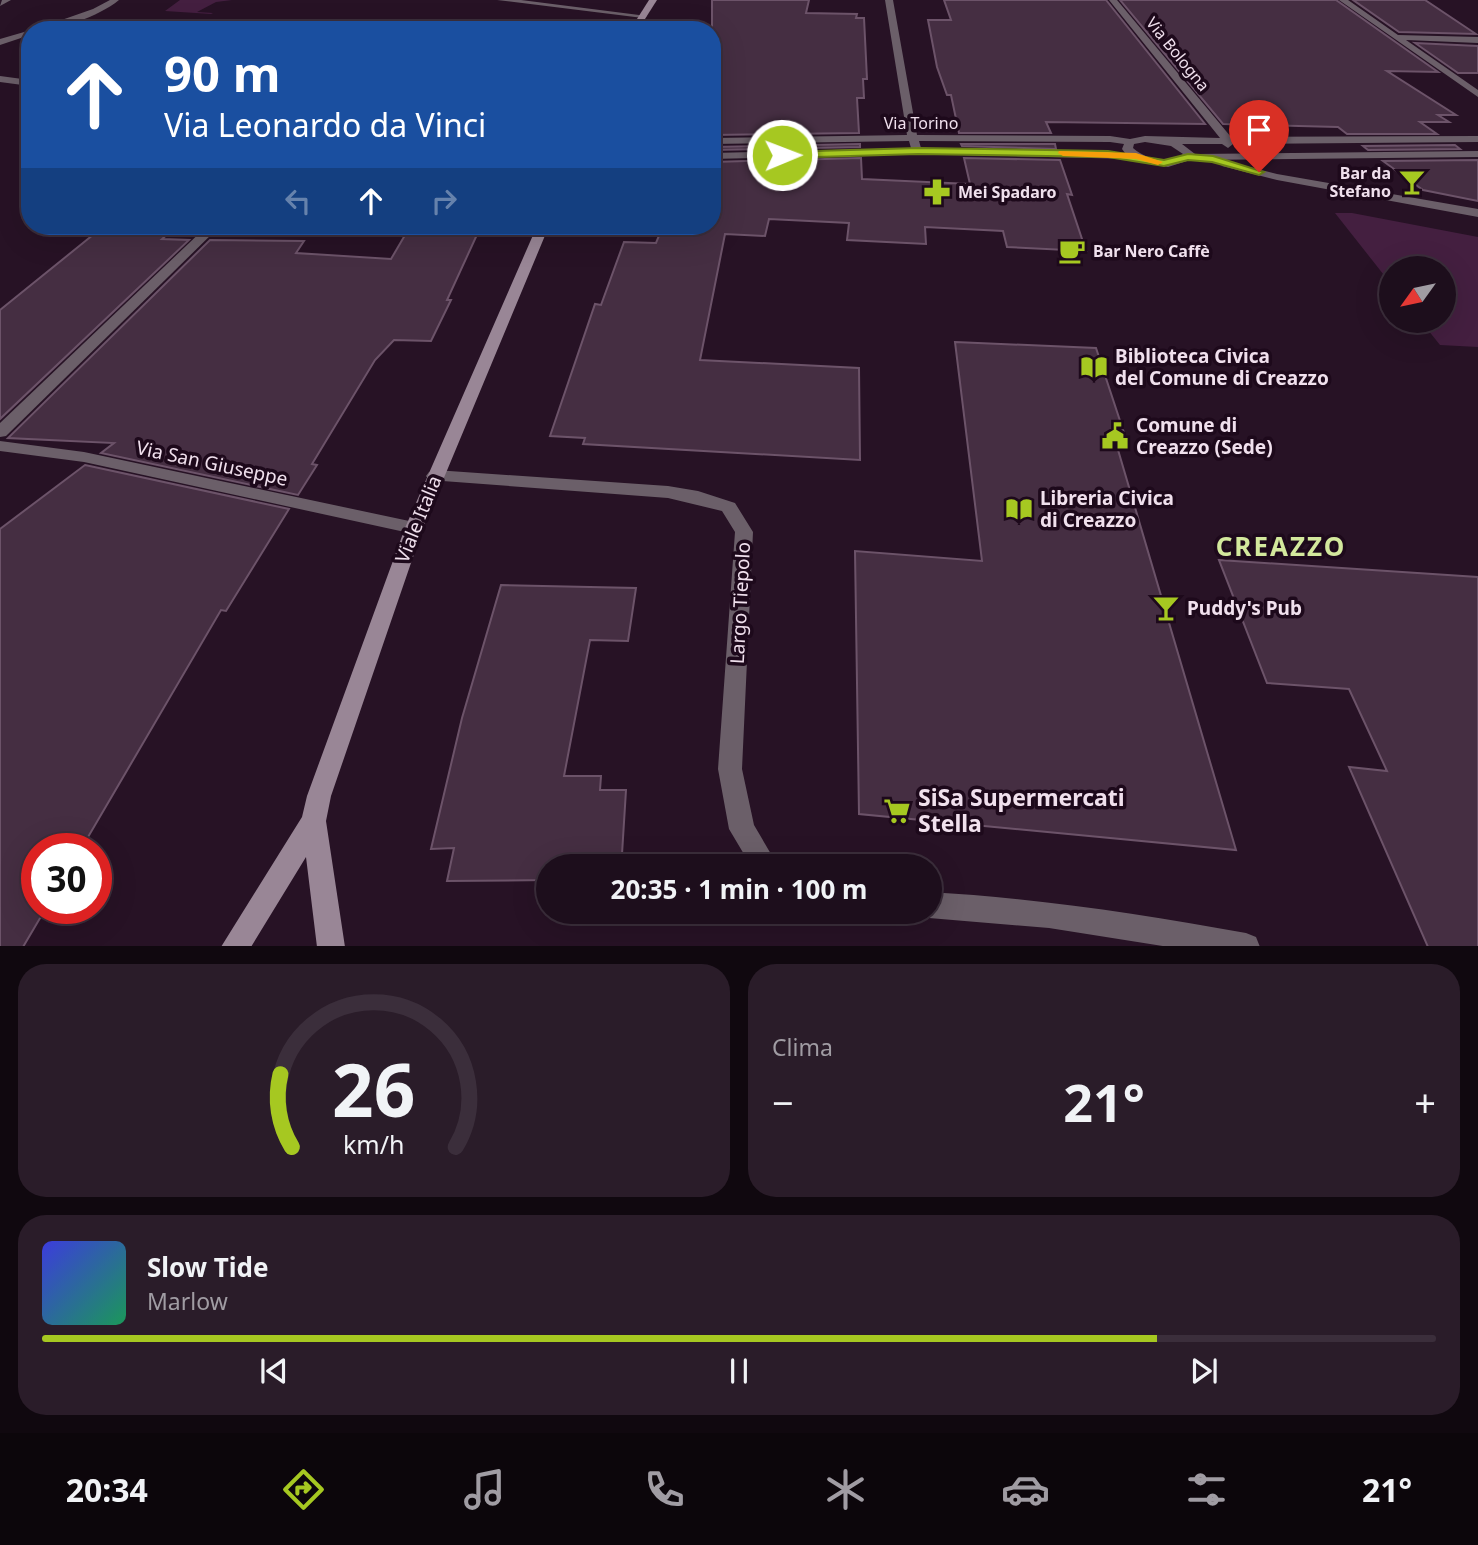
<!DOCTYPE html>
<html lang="it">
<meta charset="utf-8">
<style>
body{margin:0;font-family:"Noto Sans",sans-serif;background:#2a1c29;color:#f1f3f6;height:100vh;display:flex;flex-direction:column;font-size:26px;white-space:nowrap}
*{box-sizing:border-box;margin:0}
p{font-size:23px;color:#a09ca3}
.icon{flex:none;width:38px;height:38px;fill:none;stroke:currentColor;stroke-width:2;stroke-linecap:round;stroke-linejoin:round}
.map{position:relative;height:946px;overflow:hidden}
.drawer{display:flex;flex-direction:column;gap:18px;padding:18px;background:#10080f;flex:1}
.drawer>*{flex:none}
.banner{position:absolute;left:21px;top:21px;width:700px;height:214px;border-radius:28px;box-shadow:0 7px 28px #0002,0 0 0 2px #3b2e3b;background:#1a4fa0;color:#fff;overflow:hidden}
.needle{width:46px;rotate:237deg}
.fabs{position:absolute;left:1379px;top:256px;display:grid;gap:14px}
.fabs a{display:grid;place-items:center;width:77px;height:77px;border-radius:50%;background:#1d0e1c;box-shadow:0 7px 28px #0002,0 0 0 2px #3b2e3b;font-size:35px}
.speed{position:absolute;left:21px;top:833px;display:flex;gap:14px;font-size:35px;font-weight:700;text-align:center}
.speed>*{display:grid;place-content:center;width:91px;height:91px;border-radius:50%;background:#1d0e1c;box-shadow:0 7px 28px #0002,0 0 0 2px #3b2e3b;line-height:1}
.speed .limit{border:10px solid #d22;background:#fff;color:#111}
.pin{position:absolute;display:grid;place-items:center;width:60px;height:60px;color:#fff;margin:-72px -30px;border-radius:50% 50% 50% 0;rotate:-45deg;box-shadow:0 0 7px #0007}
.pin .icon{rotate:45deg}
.me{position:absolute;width:77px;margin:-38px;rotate:89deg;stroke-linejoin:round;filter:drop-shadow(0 0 5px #0008)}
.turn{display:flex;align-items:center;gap:24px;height:147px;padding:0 28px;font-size:32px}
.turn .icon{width:91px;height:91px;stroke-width:2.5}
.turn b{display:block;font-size:49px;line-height:60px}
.lanes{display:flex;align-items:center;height:66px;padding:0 28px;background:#0003;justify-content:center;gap:35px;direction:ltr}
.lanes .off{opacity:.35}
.big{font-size:52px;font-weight:700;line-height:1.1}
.drawer .tile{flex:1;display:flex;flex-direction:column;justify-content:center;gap:10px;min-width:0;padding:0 24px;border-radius:28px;background:#2a1c29}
.drawer .dial{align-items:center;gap:0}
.dial svg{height:182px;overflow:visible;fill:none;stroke:#3b2e3b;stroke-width:7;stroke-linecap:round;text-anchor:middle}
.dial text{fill:#f1f3f6;stroke:none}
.song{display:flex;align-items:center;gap:21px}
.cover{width:84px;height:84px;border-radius:10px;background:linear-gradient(135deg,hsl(240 70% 55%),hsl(150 70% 35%))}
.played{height:7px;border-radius:4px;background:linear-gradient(90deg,#a6c821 80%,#3b2e3b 80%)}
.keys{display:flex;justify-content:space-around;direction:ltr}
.heat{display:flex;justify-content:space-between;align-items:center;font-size:38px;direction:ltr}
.drawer .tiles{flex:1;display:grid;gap:18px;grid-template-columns:1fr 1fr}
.tile:last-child{grid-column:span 2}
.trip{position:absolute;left:536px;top:854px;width:406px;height:70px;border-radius:35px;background:#1d0e1c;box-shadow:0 7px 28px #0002,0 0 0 2px #3b2e3b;font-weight:700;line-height:70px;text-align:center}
.menu{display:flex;height:112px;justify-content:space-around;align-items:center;background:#0c060b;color:#a09ca3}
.menu .icon{width:49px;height:49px}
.menu .active{color:#a6c821}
.menu b{font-size:32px;color:#f1f3f6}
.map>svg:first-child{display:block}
.green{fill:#441f40}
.building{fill:#452e42;stroke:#6c5369;stroke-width:2}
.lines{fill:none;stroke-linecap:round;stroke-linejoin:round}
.pedestrian{fill:#6b5f69;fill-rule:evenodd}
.minor{fill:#6b5f69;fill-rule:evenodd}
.secondary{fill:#998696;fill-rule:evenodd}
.route{fill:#a6c821;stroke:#6c8215;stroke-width:2}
.slow{fill:#f59e0b}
.labels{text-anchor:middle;stroke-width:7;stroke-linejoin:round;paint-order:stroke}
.far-street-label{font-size:16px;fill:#f0e0ed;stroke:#1d091b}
.far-poi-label{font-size:16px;font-weight:bold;fill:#f0e0ed;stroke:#1d091b;text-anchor:start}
.poi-label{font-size:19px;font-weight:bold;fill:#f0e0ed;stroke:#1d091b;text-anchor:start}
.street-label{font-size:19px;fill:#f0e0ed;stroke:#1d091b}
.near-poi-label{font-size:23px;font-weight:bold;fill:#f0e0ed;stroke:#1d091b;text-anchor:start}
.district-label{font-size:26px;font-weight:bold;letter-spacing:2px;fill:#d3e89d;stroke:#1d091b}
</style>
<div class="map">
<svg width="1478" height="947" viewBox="0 0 1478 947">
<rect width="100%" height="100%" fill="#271225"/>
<!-- green -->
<g class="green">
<path d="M180 0H232L216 2 197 12 213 13 211 14 165 11Z"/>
<path d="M1335 213H1352L1478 237V347L1440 345 1420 320H1444V268H1391V284Z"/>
</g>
<!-- building -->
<g class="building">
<path d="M712 0H809L806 13 857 14 856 18H864L867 79H863L864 98H857L859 133 712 135Z"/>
<path d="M944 0H1106L1205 124 1046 122 1051 133H959L951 95H947L937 67 928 20H951Z"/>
<path d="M1120 0H1336L1438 72 1387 71 1456 115H1438L1449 122H1420L1437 134H1347L1338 127 1223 124Z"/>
<path d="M1353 0H1425L1476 34 1399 32Z"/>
<path d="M1415 43 1478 46V73H1458Z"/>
<path d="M860 144V147L712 150V147Z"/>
<path d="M961 144H1055L1056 149 962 146Z"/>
<path d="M1455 145 1460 149 1368 150 1363 146Z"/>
<path d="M861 158 862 179 970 184 964 158 1060 160 1072 195 1067 194 1086 251 1007 247 1003 231 925 227 926 244 847 240 849 223 769 219 765 236 725 234 700 360 859 368 860 460 583 444 585 438 550 436 595 304 601 305 624 242 656 243 663 226H712V162Z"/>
<path d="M1478 160V201L1423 190 1383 161Z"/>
<path d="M104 226H177L162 239 189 240 0 419V310Z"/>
<path d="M418 226H481L447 300H451L431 341 394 340 375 360 312 464 317 465 298 495 101 453 114 443 8 438 210 240 304 241 296 253 391 259 408 230H416Z"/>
<path d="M955 342 1096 348 1126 439 1116 443 1236 850 859 814 855 551 982 561Z"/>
<path d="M85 465 289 509 226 611 221 610 81 849H37V908H46L23 947H0V529Z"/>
<path d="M1219 560 1478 577V947H1428L1349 767 1387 771 1349 689 1267 683Z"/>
<path d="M501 585 636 588 628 641 590 640 564 776H601L600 790H626L622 854 593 856 591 866H548V880L447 881 454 848 431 849 462 718Z"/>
</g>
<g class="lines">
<!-- pedestrian -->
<path class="pedestrian" d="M2 0H11L0 6Z"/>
<!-- minor -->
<g class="minor">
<path d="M110 0H119C98 17 60 30 33 30L93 9Z"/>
<path d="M497 0H521L647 16 643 18Z"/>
<path d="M885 0H893L917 135 1110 136 1130 139 1145 136 1220 138 1109 0H1117L1231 137 1478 136V142L1233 144 1228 148 1222 144H1182L1195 154 1478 151V157L1190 160 1168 167 1134 159 918 154 712 159V153L911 148 909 141 712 144V138L907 135ZM919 141 1110 142 1124 144 1122 149 1125 153 921 148ZM1145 142 1171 146 1183 154C1168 165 1147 160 1133 148L1134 144Z"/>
<path d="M1339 0H1348L1398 35 1478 37V43L1406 40 1478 90V97Z"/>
<path d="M31 30 30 35 0 45V39Z"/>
<path d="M0 76 30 80V86L0 82Z"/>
<path d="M1226 161 1277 174 1478 209V217L1277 180 1222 166 1221 164Z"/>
<path d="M207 226H220L6 436 0 437V423Z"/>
<path d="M0 441 84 452 414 522 421 523 423 528 421 533 414 534 84 462 0 451Z"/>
<path d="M435 470 668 486 698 491 735 503 753 532 742 769 754 825 778 866H751L729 829 718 769 735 532 722 511 668 498 429 480 426 476 429 472Z"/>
<path d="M929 892C1036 898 1141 914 1246 933L1256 937 1260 947H1169L1049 928 929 918 919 912H929Z"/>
</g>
<!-- secondary -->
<g class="secondary">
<path d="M649 0H657L638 30H630Z"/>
<path d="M537 226H549L423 528 331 796 326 821 345 947H317L306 857 251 947H221L302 817 307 796 405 528Z"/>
</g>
</g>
<!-- route -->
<path class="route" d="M918 148 1108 151 1164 160 1188 154 1213 156 1264 172 1259 175 1212 162 1188 160 1164 166 1108 157 918 154 782 158 777 155 782 152Z"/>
<!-- slow -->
<path class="slow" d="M1059 151 1136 153 1163 162 1158 165 1136 159 1063 156 1058 153Z"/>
<!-- icons -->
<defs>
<g id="bar-bare" transform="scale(2.1)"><path d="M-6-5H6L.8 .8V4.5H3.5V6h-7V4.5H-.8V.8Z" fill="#a6c821" stroke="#1d091b" stroke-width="2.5" paint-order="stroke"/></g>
<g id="pharmacy-bare" transform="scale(2.1)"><path d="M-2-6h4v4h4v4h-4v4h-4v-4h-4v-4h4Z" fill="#a6c821" stroke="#1d091b" stroke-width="2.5" paint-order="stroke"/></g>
<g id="cafe-bare" transform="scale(2.1)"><path d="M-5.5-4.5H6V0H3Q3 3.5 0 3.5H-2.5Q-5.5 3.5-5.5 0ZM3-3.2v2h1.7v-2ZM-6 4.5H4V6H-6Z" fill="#a6c821" stroke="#1d091b" stroke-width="2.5" paint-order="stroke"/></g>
<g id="library-bare" transform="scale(2.1)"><path d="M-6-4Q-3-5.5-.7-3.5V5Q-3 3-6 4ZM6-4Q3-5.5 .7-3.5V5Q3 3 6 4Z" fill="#a6c821" stroke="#1d091b" stroke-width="2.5" paint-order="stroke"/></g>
<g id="civic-bare" transform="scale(2.1)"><path d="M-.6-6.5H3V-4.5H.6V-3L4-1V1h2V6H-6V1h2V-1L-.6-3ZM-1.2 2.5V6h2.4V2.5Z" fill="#a6c821" stroke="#1d091b" stroke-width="2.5" paint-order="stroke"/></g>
<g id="supermarket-bare" transform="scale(2.1)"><path d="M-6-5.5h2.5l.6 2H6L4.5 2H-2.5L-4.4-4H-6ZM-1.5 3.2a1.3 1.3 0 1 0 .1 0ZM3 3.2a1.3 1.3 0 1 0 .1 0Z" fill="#a6c821" stroke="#1d091b" stroke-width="2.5" paint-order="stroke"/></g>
</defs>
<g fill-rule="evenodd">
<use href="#bar-bare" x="1412" y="182"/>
<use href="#pharmacy-bare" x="937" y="192"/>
<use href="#cafe-bare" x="1072" y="251"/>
<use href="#library-bare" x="1094" y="367"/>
<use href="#civic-bare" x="1115" y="436"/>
<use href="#library-bare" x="1019" y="509"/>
<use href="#bar-bare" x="1166" y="608"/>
<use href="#supermarket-bare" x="897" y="811"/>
</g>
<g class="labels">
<!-- far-street labels -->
<g class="far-street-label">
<text transform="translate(1178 54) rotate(51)" y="6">Via Bologna</text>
<text x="921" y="129">Via Torino</text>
</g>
<!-- far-poi labels -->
<g class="far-poi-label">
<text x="1391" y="179" text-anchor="end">Bar da<tspan x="1391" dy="18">Stefano</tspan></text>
<text x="958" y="198">Mei Spadaro</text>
<text x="1093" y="257">Bar Nero Caffè</text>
</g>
<!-- poi labels -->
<g class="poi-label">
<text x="1115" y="363">Biblioteca Civica<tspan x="1115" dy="22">del Comune di Creazzo</tspan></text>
<text x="1136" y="432">Comune di<tspan x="1136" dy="22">Creazzo (Sede)</tspan></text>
<text x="1040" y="505">Libreria Civica<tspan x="1040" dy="22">di Creazzo</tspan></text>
<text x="1187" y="615">Puddy's Pub</text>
</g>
<!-- street labels -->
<g class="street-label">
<text transform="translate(212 463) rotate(12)" y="7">Via San Giuseppe</text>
<text transform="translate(418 519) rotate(-68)" y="7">Viale Italia</text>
<text transform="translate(740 603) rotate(-87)" y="7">Largo Tiepolo</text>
</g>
<!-- near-poi labels -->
<g class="near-poi-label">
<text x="918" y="806">SiSa Supermercati<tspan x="918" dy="26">Stella</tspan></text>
</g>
<!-- district labels -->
<g class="district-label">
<text x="1281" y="556">CREAZZO</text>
</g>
</g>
</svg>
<div class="fabs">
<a><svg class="needle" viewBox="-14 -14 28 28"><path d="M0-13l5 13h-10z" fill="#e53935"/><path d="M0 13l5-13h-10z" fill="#a09ca3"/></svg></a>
</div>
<div class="speed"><div class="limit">30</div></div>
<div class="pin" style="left:1259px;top:172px;background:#d93025"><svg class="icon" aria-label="arrive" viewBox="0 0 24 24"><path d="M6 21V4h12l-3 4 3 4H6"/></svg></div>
<svg class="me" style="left:782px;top:155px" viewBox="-20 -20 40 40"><circle r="17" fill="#a6c821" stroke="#fff" stroke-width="3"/><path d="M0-11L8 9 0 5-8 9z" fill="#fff"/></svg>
<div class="trip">20:35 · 1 min · 100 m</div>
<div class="banner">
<div class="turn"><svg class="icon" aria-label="ahead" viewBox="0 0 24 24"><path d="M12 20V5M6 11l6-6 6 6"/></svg><div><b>90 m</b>Via Leonardo da Vinci</div></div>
<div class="lanes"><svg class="icon off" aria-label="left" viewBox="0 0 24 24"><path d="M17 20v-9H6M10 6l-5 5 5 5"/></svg><svg class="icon" aria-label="ahead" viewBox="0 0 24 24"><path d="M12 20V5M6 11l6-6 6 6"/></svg><svg class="icon off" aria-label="right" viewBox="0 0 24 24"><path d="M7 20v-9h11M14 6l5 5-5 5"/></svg></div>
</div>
</div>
<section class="drawer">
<div class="tiles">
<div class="tile dial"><svg viewBox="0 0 100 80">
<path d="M14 69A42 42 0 1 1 86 69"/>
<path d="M14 69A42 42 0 0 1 9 37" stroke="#a6c821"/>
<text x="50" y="56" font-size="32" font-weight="700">26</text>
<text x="50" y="72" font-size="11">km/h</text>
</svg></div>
<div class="tile"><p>Clima</p>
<div class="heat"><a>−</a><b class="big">21°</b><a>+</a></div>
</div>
<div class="tile">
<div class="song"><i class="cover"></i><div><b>Slow Tide</b><p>Marlow</p></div></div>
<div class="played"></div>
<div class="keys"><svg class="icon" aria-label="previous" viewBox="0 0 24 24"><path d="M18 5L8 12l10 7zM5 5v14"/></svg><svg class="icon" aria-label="pause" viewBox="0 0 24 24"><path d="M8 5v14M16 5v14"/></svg><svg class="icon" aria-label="next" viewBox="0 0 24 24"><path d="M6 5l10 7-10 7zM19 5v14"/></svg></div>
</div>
</div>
</section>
<nav class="menu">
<b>20:34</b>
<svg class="icon active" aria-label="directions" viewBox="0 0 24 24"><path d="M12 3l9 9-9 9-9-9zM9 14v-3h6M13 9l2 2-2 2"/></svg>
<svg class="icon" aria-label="music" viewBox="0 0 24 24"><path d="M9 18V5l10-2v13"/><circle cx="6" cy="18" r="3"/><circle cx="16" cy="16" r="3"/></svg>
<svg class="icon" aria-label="phone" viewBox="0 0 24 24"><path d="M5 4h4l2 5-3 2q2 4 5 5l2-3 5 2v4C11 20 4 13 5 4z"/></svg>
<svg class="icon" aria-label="climate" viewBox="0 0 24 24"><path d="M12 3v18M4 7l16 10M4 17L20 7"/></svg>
<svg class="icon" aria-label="car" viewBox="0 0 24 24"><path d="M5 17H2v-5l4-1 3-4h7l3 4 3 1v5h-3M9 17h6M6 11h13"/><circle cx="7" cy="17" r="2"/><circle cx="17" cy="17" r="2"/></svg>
<svg class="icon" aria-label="filters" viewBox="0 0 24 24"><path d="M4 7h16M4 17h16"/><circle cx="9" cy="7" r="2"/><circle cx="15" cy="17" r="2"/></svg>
<b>21°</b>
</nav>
